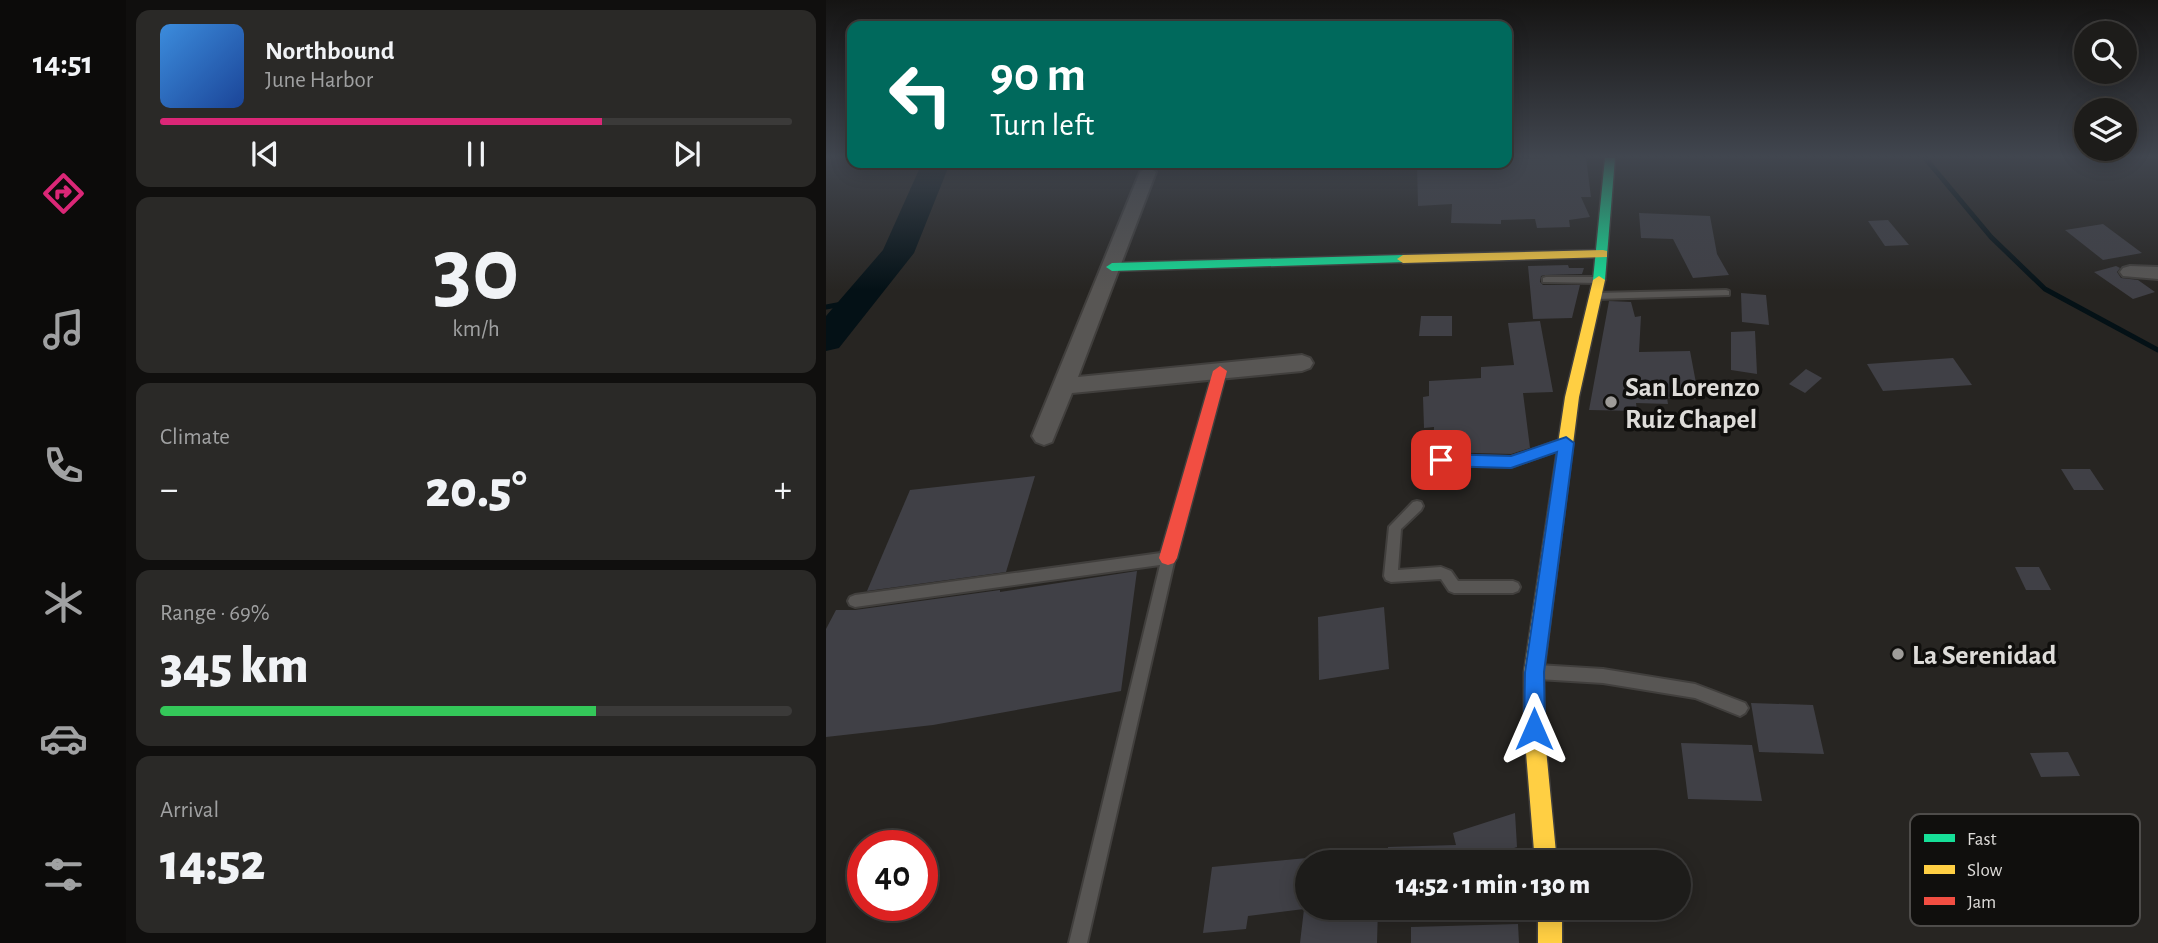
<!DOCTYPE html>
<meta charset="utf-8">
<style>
body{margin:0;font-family:"Alegreya Sans",sans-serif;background:#2a2927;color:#f1f3f6;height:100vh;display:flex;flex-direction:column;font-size:26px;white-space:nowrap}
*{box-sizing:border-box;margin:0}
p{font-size:23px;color:#a0a1a2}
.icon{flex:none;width:38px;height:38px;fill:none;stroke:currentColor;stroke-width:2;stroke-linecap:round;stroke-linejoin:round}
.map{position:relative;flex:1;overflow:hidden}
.panel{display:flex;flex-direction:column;gap:10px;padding:10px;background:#100f0e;width:700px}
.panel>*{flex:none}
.banner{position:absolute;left:21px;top:21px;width:665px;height:147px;border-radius:14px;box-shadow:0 4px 18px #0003,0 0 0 2px #3b3a39;background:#00695c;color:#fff;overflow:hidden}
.tools{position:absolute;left:1248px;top:21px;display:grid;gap:14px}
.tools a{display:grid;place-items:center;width:63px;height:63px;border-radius:50%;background:#1d1c1a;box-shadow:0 4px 18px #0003,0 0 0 2px #3b3a39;font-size:35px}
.speed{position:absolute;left:21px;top:830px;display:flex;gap:14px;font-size:35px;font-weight:700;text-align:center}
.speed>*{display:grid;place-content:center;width:91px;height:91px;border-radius:50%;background:#1d1c1a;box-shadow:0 4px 18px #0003,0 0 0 2px #3b3a39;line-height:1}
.speed .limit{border:10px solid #d22;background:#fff;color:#111}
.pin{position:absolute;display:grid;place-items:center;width:60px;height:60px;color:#fff;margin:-30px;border-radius:14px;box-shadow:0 4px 10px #0006}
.me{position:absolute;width:77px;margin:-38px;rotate:0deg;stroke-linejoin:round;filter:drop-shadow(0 0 5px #0008)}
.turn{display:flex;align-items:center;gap:24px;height:147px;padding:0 28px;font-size:32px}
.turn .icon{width:91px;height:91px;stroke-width:2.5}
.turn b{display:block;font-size:49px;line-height:60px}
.big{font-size:52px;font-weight:800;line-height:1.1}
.panel .widget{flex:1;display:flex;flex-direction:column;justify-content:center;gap:10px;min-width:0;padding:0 24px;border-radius:14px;background:#2a2927}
.panel .dial{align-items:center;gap:0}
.dial b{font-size:91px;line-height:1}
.song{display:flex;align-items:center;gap:21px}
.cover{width:84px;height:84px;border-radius:10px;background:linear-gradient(135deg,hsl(210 70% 55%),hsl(220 70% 35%))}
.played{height:7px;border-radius:4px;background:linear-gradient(90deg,#db2777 70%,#3b3a39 70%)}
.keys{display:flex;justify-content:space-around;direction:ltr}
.heat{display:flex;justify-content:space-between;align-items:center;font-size:38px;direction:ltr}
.charge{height:10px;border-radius:5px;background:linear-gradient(90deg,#34c759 69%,#3b3a39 0)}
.trip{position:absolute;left:469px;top:850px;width:396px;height:70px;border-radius:35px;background:#1d1c1a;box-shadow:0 4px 18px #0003,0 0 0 2px #3b3a39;font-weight:800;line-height:70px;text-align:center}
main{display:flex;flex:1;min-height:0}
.tabs{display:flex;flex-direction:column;width:126px;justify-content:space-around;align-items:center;background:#0c0b0a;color:#a0a1a2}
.tabs .icon{width:49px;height:49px}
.tabs .on{color:#db2777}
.tabs b{font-size:32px;color:#f1f3f6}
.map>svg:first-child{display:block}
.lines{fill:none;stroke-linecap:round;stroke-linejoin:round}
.stream{stroke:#041116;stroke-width:5}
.river{fill:#041116;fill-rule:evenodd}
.building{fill:#404046}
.lane-casing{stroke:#413f3d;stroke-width:4}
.street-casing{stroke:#413f3d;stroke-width:4}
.fast-casing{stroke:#413f3d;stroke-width:3}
.slow-casing{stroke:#413f3d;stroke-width:3}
.jam-casing{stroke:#413f3d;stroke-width:3}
.lane{fill:#585654;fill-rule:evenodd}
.street{fill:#585654;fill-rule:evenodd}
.fast{fill:#16e098;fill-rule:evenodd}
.slow{fill:#ffcf43;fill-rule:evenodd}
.jam{fill:#f24e42;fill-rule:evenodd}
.route{fill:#1a73e8;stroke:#114b97;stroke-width:2}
.poi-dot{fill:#9e9c99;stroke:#100f0d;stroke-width:2.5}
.labels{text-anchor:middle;stroke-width:7;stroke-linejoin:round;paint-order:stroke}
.poi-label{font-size:28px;font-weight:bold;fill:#dedcd9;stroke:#100f0d;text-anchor:start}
.key{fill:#100f0d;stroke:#4e4c4a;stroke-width:2}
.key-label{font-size:19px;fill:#dedcd9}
</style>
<main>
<nav class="tabs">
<b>14:51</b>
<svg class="icon on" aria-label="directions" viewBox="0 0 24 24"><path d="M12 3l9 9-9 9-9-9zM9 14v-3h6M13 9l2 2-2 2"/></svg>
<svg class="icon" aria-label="music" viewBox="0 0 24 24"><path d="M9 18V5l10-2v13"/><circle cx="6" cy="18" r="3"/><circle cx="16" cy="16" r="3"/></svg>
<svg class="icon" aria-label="phone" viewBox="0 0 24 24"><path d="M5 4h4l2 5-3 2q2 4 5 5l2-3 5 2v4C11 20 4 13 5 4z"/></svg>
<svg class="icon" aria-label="climate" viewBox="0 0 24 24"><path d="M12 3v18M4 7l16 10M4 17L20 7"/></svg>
<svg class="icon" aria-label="car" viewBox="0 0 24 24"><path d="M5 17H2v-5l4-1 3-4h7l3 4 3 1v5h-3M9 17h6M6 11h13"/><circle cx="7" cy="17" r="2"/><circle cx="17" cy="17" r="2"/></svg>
<svg class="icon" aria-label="filters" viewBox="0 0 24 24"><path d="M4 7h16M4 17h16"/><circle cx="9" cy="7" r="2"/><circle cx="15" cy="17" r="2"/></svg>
</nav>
<section class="panel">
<div class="widget">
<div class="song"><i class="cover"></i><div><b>Northbound</b><p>June Harbor</p></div></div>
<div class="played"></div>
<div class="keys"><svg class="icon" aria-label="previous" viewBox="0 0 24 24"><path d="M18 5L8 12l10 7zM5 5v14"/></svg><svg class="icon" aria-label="pause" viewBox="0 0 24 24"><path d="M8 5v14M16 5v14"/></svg><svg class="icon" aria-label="next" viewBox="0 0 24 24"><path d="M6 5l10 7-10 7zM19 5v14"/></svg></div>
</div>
<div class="widget dial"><b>30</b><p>km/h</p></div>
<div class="widget"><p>Climate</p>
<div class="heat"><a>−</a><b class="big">20.5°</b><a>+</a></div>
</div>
<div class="widget"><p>Range · 69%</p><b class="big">345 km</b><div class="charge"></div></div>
<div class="widget"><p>Arrival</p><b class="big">14:52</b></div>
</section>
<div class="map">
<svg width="1332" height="943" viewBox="0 0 1332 943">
<rect width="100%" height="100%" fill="#272522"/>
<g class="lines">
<!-- stream -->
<g class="stream">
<path d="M1099 158 1165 237 1219 289 1332 350"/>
<path d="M0 307 32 301"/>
</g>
<!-- river -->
<path class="river" d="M96 163H124L88 253 13 348 0 351V316L57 250Z"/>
</g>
<!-- building -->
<g class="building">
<path d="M724 158H760L765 197H755L764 217 743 220 744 227 711 228 709 219 675 220V224L625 223 626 204 592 206 591 164 681 163V159Z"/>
<path d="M813 213 884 216 891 254 903 275 867 278 847 239 815 238Z"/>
<path d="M1062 220 1083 245 1059 246 1042 221Z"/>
<path d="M1277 224 1316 253 1277 260 1239 230Z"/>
<path d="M742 265 743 268H758L756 274 719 275 715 276 714 282 717 285H754L746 318 707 319 702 266Z"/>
<path d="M1290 266 1294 268 1291 272 1295 278 1312 280 1329 292 1307 299 1268 272Z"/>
<path d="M915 293 940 295 943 325 916 322Z"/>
<path d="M783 301 805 302 809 317 815 316 813 352 864 351 873 399 841 398 842 404 810 403 811 411 763 410Z"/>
<path d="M595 316H626V336H593Z"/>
<path d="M714 321 727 392 697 393 704 448 685 454 615 452 607 456 608 427 598 428 597 397 603 396V381L655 378V367L688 365 682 323Z"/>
<path d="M929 331 931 374 905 370V332Z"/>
<path d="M1127 358 1146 385 1057 391 1041 364Z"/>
<path d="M980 369 996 378 979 393 963 384Z"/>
<path d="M1235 469H1264L1278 490H1248Z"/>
<path d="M209 476 180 572 41 591 84 490Z"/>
<path d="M1189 567H1213L1225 590H1200Z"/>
<path d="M311 571 295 691 107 725 0 737V629L10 610H29L174 590V592Z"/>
<path d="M558 607 563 669 493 680 492 617Z"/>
<path d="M925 703 987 705 998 754 933 752Z"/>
<path d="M855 743 926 745 936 801 862 799Z"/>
<path d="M1242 752 1254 776 1215 777 1204 753Z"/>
<path d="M689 813 691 847 645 863H562V847L630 845 627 833Z"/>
<path d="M481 858V908H552L551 943H474L478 909 422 916 420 929 377 933 386 867Z"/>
<path d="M692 924 693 943H585V927Z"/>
</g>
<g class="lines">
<!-- lane casing -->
<g class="lane-casing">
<g id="lane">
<path d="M720 277H773L778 280 773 283 717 282V278Z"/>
<path d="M900 290 903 291V295L770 299 765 296 770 293Z"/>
<path d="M737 439 741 441 743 444 741 447 685 467 615 465 611 463 609 460 611 457 615 455 685 457Z"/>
<path d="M591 501 595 502 597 506 595 510 575 529 572 570 615 567 625 571 632 581H687L692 583 694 587 692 591 687 593H628L623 591 615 579 565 582 560 580 558 576 563 527 587 502Z"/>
<path d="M342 552 347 554 349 558 261 943H243L334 565 29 607 24 605 22 601 24 597 29 595Z"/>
<path d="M712 665 777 669 869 684 919 703 922 708 919 713 914 716 869 698 777 683 712 679 707 677 705 672 707 667Z"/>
</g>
</g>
<!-- street casing -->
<g class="street-casing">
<g id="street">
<path d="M322 167 330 172 252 377 476 355 484 358 487 363 484 368 476 371 246 393 226 442 218 445 210 442 206 436 314 172Z"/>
<path d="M1304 266 1332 267V279L1297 276 1294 272 1297 268Z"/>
</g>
</g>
<!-- fast casing -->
<g class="fast-casing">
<g id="fast">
<path d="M779 158H789L779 280 773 284 767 280Z"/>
<path d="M577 255 581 256V262L286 271 280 267 286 263Z"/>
</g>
</g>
<!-- slow casing -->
<g class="slow-casing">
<g id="slow">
<path d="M777 250 781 251V257L577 263 571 259 577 255Z"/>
<path d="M773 276 779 280 753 397 718 672V728L731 863H709L698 728V672L739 397 767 280Z"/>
<rect x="712" y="908" width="24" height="35"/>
</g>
</g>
<!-- jam casing -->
<g class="jam-casing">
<path id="jam" d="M394 366 401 371 351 558 348 563 342 565 336 563 333 558 387 371Z"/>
</g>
<!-- lane -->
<use href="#lane" class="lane"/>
<!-- street -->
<use href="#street" class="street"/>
<!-- fast -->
<use href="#fast" class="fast"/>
<!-- slow -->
<use href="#slow" class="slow"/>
<!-- jam -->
<use href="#jam" class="jam"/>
</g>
<!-- sky -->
<linearGradient id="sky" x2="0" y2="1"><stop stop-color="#151413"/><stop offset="0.54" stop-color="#41464f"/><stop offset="1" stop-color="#41464f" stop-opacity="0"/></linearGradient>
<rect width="1332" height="290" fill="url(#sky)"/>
<!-- route -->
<path class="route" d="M740 437 748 443 718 672 719 729 716 736 708 739 701 736 698 729 699 672 731 452 685 468 615 466 607 460 615 454 685 456Z"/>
<!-- markers -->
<g class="poi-dot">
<circle cx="785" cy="402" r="7"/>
<circle cx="1072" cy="654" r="7"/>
</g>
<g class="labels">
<!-- poi labels -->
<g class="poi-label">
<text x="799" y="396">San Lorenzo<tspan x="799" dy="32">Ruiz Chapel</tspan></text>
<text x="1086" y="664">La Serenidad</text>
</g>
</g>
<!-- legend -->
<rect x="1084" y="814" width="230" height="112" rx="10" class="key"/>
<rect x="1098" y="834" width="31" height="8" fill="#16e098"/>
<rect x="1098" y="865" width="31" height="9" fill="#ffcf43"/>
<rect x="1098" y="897" width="31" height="8" fill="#f24e42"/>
<g class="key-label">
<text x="1141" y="845">Fast</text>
<text x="1141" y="876">Slow</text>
<text x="1141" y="908">Jam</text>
</g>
</svg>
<div class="tools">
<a><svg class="icon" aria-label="search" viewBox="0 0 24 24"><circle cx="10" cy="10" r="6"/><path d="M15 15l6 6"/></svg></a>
<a><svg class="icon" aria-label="layers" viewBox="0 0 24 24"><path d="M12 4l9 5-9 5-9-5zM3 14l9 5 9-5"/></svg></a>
</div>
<div class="speed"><div class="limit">40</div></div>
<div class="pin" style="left:615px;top:460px;background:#d93025"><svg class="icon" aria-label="arrive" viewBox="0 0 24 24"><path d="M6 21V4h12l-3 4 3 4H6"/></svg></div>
<svg class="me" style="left:708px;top:729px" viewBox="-20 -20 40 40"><path d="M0-17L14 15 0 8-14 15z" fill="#1a73e8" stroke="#fff" stroke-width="4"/></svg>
<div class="trip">14:52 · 1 min · 130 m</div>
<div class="banner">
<div class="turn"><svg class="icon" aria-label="left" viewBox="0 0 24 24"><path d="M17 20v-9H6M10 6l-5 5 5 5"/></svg><div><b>90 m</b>Turn left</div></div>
</div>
</div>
</main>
